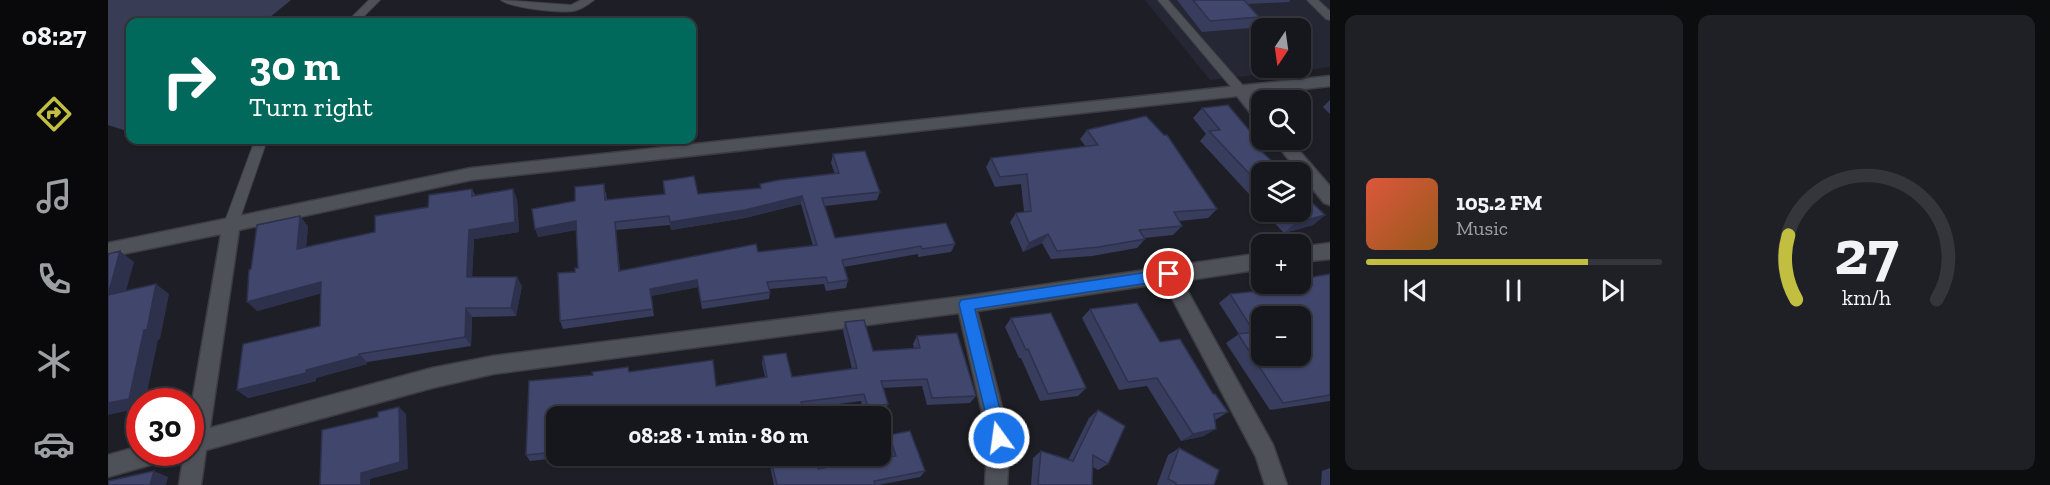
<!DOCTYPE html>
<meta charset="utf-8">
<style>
body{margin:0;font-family:"Zilla Slab",serif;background:#1f2025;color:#f1f3f6;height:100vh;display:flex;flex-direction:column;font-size:22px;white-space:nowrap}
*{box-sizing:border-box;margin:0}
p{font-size:20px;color:#9e9fa3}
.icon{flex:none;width:33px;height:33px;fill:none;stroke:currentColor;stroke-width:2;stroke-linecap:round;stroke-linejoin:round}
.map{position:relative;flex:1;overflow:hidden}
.sheet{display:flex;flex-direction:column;gap:15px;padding:15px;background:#0c0d0f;width:720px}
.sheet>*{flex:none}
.top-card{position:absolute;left:18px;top:18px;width:570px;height:126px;border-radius:12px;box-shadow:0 2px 4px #0004,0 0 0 2px #35363b;background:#00695c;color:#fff;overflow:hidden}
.needle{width:39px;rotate:193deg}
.tools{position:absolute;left:1143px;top:18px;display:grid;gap:12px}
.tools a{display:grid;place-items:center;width:60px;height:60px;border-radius:12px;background:#16171c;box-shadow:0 2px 4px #0004,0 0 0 2px #35363b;font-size:30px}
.speed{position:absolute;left:18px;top:388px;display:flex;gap:12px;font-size:30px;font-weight:700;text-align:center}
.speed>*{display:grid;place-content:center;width:78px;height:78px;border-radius:50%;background:#16171c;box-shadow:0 2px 4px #0004,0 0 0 2px #35363b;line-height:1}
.speed .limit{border:9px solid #d22;background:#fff;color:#111}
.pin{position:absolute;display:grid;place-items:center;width:51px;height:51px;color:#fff;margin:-26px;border:3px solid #fff;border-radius:50%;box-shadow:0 2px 6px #0007}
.me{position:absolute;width:66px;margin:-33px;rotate:346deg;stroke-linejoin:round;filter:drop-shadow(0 0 4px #0008)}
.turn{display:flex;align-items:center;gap:21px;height:126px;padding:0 24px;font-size:27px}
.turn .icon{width:78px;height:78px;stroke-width:2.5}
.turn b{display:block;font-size:42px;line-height:51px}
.sheet .widget{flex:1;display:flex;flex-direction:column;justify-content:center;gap:9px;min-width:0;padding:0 21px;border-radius:12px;background:#1f2025}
.sheet .dial{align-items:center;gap:0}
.dial svg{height:156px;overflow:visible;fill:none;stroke:#35363b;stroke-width:7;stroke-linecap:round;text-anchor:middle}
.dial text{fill:#f1f3f6;stroke:none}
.song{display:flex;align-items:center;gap:18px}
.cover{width:72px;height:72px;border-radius:9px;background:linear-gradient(135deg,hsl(10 70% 55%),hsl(30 70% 35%))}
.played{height:6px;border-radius:3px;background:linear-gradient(90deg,#c1be40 75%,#35363b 75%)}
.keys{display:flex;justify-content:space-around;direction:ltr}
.sheet .tiles{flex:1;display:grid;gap:15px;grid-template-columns:repeat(2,1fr)}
.trip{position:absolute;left:438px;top:406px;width:345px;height:60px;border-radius:12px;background:#16171c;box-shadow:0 2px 4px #0004,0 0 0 2px #35363b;font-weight:800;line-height:60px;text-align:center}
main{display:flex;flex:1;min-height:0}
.dock{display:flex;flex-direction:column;width:108px;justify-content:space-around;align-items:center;background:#09090b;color:#9e9fa3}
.dock .icon{width:42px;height:42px}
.dock .selected{color:#c1be40}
.dock b{font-size:27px;color:#f1f3f6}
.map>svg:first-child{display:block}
.built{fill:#252734;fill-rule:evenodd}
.green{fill:#383c55}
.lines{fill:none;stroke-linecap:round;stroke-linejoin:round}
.service-casing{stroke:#3c3d42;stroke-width:2}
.minor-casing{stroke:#3c3d42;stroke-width:3}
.service{fill:#4f5159;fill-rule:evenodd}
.minor{fill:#4f5159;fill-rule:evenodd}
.wall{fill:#383c5d;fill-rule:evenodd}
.shaded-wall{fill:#2e314c}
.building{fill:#41466c;stroke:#2e314c;stroke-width:1.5;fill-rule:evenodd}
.route{fill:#1a73e8;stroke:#114b97;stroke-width:1.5}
</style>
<main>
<nav class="dock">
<b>08:27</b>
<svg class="icon selected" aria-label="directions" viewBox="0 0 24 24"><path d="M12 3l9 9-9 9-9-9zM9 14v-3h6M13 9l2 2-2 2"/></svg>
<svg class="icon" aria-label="music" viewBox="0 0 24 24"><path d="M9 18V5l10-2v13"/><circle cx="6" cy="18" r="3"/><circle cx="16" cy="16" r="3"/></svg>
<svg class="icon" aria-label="phone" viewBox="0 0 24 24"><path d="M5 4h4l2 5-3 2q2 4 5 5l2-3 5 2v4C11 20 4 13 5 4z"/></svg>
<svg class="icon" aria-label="climate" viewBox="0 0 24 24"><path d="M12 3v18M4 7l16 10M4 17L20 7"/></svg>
<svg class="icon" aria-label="car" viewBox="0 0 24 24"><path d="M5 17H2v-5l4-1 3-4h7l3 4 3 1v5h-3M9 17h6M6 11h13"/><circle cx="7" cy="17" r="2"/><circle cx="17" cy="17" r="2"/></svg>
</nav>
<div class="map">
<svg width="1222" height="485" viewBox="0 0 1222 485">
<rect width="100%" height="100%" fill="#1e1f26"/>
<!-- built -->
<path class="built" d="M1037 0H1222V67L1102 80ZM1154 28H1192V68H1154Z"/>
<!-- green -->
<path class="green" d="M0 0H183L156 22H22V132L0 125Z"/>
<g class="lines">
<!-- service casing -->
<g class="service-casing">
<g id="service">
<path d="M261 0H272L250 22H239Z"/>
<path d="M393 0 463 5 473 0H486C481 4 472 10 465 11 451 13 403 8 393 0Z"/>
<path d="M1050 0H1060L1137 88V94H1129Z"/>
<path d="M1121 0H1132L1158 28H1154V34L1150 33Z"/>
<path d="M1199 0H1210L1222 11V20L1218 19Z"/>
<path d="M147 140H159L130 224 128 228H118L116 224Z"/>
</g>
</g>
<!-- minor casing -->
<g class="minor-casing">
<g id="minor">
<path d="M1222 76V86L1145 95 1154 105V121L1148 120 1129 96 363 180 131 230 102 428 324 368 385 356 858 296 1154 253V269L1074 281 1165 445 1179 485H1157L1148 457 1056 283 869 311 902 438 899 485H877L880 438 851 313 385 374 324 388 98 450 93 485H71L76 453H82V414L113 234 0 257V243L363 168Z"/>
<path d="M1165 140H1182L1222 186V205L1216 203Z"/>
<path d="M1222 243V259L1192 262V247Z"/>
<path d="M32 446V453H59L56 461 0 477V455Z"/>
</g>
</g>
<!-- service -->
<use href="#service" class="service"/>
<!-- minor -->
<use href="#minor" class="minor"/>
</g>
<!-- wall -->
<g class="wall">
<path d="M1069 0H1182L1181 2 1139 4 1151 17 1143 28 1094 32Z"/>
<path d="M1222 100V114L1215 107Z"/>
<path d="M1094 108 1152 143 1149 146 1154 172V208L1092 141 1098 134 1085 118Z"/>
<path d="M979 130 1109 209 1100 218 1071 221 1074 226 1065 235 1036 238 1037 239 1029 248 984 256 943 259 934 243 915 252 902 222 908 213 916 212 913 184 887 187 878 167 883 158 977 146 972 139Z"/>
<path d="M725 154 772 192 769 200 717 206 727 238 847 244 843 252 810 257V254L736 267 740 280 738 288 718 291 716 284 661 289 662 292 661 299 594 309 590 287 543 296 546 316 455 329 452 321 467 272 470 268 468 230 430 237 467 201 498 192 499 200 556 194 555 181 590 194 652 188V184L727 174 723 163ZM693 204 705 246 650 252 512 270 508 230 562 225 563 230 637 218Z"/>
<path d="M364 189 367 195 409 199 411 232 366 239 364 277 414 286 408 316 364 317 363 346 259 362V364L208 378V381L140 398 129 390 212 326 213 293 149 311 143 269 200 226 198 247 267 232 320 207Z"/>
<path d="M1156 212H1192L1217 215 1205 225 1176 233Z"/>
<path d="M1222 274V401L1162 410 1118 343 1131 334 1111 303 1122 294 1188 287 1199 278Z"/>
<path d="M982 309 1052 342 1105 394 1120 412 1107 420 1096 436 1073 441 1039 386 1011 390 974 318Z"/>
<path d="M903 318 978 388 970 396 932 401 913 358H911L897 327Z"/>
<path d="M756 320 765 351 806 348 805 344 809 336 849 333 868 396 862 403 819 405 814 386 775 388 780 404 776 411 756 414 753 401 695 409 697 417H448V456H467L422 461 418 455 421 381 485 375 484 372 520 367 521 372 605 360 608 386 657 377 654 363 655 356 678 353 684 377 744 369 735 331 737 322Z"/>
<path d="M990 410 1000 464 990 470 985 467 984 485H923L925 458 933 451 960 460 981 418Z"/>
<path d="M781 435 817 471 812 477 770 485H666L660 456H706L710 469 782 457 777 441Z"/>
<path d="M1071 448 1106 485H1049L1060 455Z"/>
<path d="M1222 468V485H1213L1214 471Z"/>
</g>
<!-- shaded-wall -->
<g class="shaded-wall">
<path d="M405 189 409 199 411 232 366 239 364 279 359 277V270L361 230Z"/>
<path d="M694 196 693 204 637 218 563 230 562 222Z"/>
<path d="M1217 215 1205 225 1176 233 1187 223Z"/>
<path d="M192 216 200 226 197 259 189 249Z"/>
<path d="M468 221 470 229 430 237 427 229Z"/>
<path d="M940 234 934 243 915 252 921 243Z"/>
<path d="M12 251 26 262 14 305 0 295Z"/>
<path d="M409 277 414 286 408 316 403 308Z"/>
<path d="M589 280 590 287 543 296 542 289Z"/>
<path d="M213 282 222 291 149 311 139 302Z"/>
<path d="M48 284 61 294 52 339 50 340 37 402H32V408L0 415V403Z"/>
<path d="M358 308 364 317 363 346 357 337Z"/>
<path d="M251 354 259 362V364L208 378V381L140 398 129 390 198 370Z"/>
<path d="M291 407 298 414 300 469 262 479V485H253V473Z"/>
<path d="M1108 429 1096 436 1073 441 1085 434Z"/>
<path d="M46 471 60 477 58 485H42Z"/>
</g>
<!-- building -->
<g class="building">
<path d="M1085 0H1136L1151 17 1102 21Z"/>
<path d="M1120 105 1152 143 1146 144 1175 172H1154V187L1101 131 1112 130 1094 108Z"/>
<path d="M1038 116 1056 135H1059L1109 209 1066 212 1074 226 1031 230 1037 239 991 247 949 251 940 234 921 243 908 213 923 211 919 174 892 177 883 158 990 145 979 130Z"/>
<path d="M757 151 772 192 714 198 727 238 838 223 847 244 814 249 813 246 734 260 740 280 720 283 718 277 659 282 662 292 593 302 589 280 542 289 545 309 452 321 450 273 467 272V268H470L468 221 427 229 424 209 467 201V187L496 184 497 200 557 194 555 181 586 176 590 194 653 188 652 184 671 180 731 173 725 154ZM694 196 709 245 650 252 648 244 511 271 507 222 561 216 562 222 637 210Z"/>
<path d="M364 189V196L405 189 407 222 361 230 359 270V277H409L403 308H358L357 337 251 354V356L198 370V373L129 390 135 344 212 326 213 282 139 302 141 270 143 269 149 225 192 216 189 249 267 232V216L320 207 321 195Z"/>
<path d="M1192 191 1217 215 1187 223 1177 212H1192Z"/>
<path d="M12 251 0 295V254Z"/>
<path d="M1222 274V395L1175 403 1130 334 1146 332 1122 294 1204 285 1199 278ZM1154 316H1192V356H1154Z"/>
<path d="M48 284 39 330H36L21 399 0 403V295Z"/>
<path d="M1029 303 1052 342 1072 339 1105 394H1107L1120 412 1106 414 1108 429 1085 434 1049 378 1020 382 982 309Z"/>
<path d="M943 313 978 388 940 394 920 349 918 350 903 318Z"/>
<path d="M756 320 765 351 812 348 809 336 849 333 868 396 824 398 819 379 773 381 780 404 760 407 756 394 693 402 697 417H448V452L418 455 421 381 485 375 484 372 520 367 521 372 605 360 608 386 659 377 655 356 678 353 684 377 749 368 737 322Z"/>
<path d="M291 407 292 462 253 473V485H212L214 430 270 417V412Z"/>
<path d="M990 410 1017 426 1000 464 985 455 984 485H933L930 484 933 451 965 461Z"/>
<path d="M802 431 817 471 766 481 767 485H669L662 456H706L710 469 788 456 781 435Z"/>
<path d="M1071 448 1111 470 1106 485H1067L1068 483 1060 479Z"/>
<path d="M46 471 42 485H0V481Z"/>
</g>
<!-- route -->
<path class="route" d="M1061 269 1066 270 1068 274 1066 279 1061 280 867 309 899 438 897 444 891 446 885 444 851 304 853 300Z"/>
</svg>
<div class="tools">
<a><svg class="needle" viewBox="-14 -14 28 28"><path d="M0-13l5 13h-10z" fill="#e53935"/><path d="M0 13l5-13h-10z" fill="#9e9fa3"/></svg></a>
<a><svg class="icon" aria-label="search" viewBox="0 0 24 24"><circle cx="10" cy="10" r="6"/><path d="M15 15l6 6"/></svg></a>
<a><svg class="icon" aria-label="layers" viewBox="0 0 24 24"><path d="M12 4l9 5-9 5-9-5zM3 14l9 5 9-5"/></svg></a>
<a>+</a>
<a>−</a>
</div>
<div class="speed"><div class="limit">30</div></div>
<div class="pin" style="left:1061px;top:274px;background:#d93025"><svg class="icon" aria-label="arrive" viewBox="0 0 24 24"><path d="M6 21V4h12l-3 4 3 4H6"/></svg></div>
<svg class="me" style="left:891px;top:438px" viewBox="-20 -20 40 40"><circle r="17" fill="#1a73e8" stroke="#fff" stroke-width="3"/><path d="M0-11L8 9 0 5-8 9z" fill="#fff"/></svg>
<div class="trip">08:28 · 1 min · 80 m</div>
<div class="top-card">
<div class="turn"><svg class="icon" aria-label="right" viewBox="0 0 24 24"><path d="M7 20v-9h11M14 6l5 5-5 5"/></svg><div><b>30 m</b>Turn right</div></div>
</div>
</div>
<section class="sheet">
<div class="tiles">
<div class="widget">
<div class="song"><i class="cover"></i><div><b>105.2 FM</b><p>Music</p></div></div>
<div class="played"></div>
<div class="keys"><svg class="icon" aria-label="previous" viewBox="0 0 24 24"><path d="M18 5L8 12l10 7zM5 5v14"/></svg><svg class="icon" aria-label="pause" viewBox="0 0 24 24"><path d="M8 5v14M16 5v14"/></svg><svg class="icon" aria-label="next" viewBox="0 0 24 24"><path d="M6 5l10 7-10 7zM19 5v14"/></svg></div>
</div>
<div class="widget dial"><svg viewBox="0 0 100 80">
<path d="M14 69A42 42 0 1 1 86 69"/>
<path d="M14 69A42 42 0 0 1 10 36" stroke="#c1be40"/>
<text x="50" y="56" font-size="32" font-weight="700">27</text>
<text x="50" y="72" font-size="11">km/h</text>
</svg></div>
</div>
</section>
</main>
